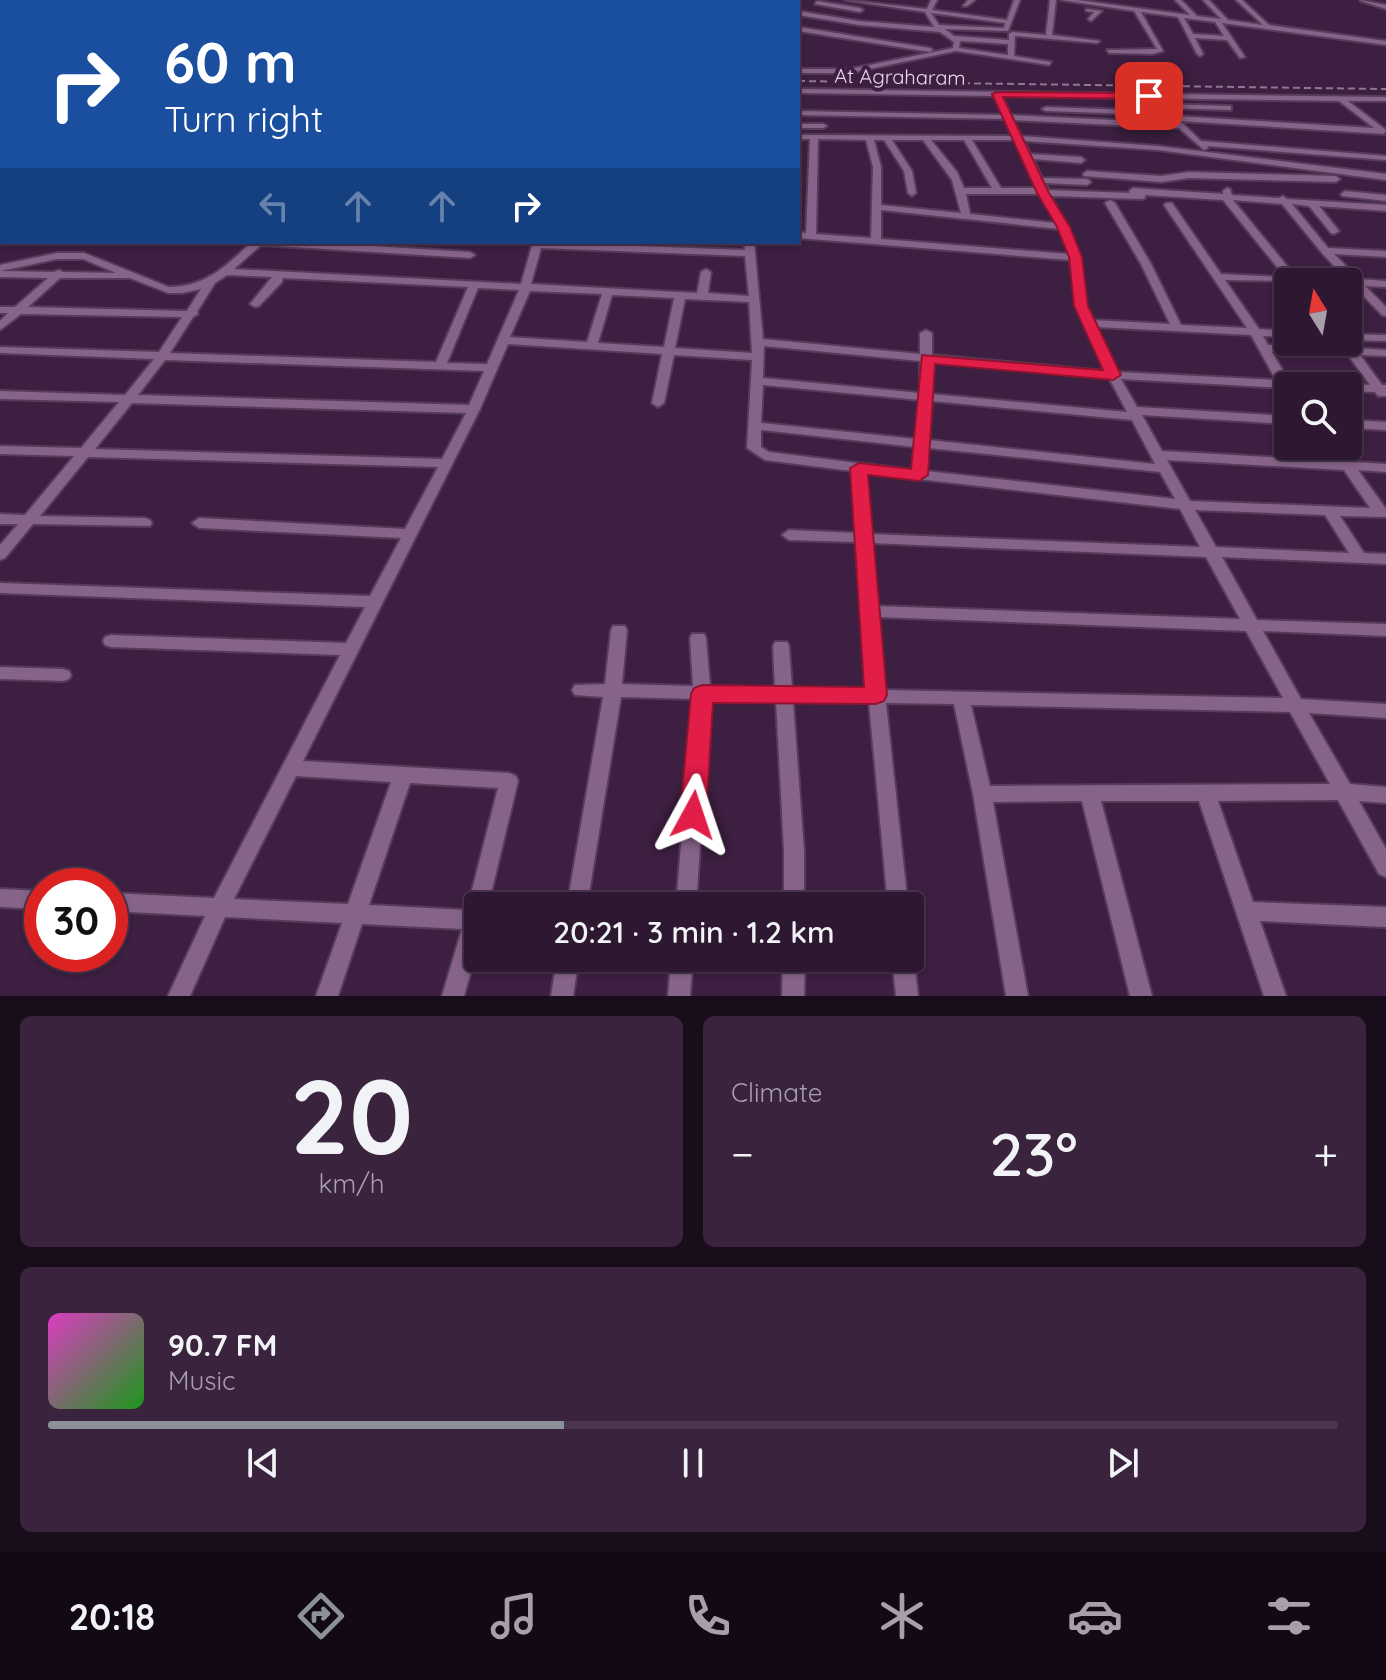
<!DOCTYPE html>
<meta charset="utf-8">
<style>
body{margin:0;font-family:Quicksand,sans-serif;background:#3a243d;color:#f1f3f6;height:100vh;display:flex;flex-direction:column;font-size:30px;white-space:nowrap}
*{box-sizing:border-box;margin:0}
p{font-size:26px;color:#a79fab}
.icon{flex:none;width:44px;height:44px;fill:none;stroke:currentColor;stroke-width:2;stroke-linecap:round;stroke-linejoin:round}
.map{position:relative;height:996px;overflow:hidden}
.side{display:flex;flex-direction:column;gap:20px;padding:20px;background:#190d1b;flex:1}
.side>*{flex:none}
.banner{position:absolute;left:0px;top:0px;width:800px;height:244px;box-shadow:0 2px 6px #0004,0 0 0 2px #49364d;background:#1a4fa0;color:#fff;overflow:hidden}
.needle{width:52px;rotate:349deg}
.fabs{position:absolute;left:1274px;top:268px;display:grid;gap:16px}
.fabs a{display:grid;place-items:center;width:88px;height:88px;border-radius:8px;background:#2e1731;box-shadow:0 2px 6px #0004,0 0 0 2px #49364d;font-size:40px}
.speed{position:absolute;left:24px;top:868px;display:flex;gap:16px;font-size:40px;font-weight:700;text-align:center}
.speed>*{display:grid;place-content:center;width:104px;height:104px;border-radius:50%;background:#2e1731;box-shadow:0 2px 6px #0004,0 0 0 2px #49364d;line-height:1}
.speed .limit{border:12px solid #d22;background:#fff;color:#111}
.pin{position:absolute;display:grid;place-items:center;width:68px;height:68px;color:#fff;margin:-34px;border-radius:16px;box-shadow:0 4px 12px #0006}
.me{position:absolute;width:88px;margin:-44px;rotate:5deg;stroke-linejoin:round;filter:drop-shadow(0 0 6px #0008)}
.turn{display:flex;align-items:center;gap:28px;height:168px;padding:0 32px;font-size:36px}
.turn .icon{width:104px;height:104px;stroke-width:2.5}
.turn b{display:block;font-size:56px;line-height:68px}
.lanes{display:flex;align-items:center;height:76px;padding:0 32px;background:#0003;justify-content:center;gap:40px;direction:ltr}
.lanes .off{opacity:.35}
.big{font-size:60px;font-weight:600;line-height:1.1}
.side .tile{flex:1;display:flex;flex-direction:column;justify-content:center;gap:12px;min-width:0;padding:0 28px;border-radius:12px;background:#3a243d}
.side .dial{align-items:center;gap:0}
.dial b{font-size:104px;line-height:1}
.song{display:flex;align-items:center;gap:24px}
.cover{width:96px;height:96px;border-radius:12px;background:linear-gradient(135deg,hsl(310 70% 55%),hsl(120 70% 35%))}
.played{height:8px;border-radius:4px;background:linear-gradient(90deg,#8c9099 40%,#49364d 40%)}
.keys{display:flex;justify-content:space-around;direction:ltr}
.heat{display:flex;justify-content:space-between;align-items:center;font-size:44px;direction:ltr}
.side .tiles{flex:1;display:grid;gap:20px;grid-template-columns:1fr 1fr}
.tile:last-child{grid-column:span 2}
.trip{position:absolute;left:464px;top:892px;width:460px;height:80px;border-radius:8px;background:#2e1731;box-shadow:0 2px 6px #0004,0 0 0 2px #49364d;font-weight:600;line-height:80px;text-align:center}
.tabs{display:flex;height:128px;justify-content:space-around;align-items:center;background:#120914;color:#a79fab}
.tabs .icon{width:56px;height:56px}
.tabs .selected{color:#8c9099}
.tabs b{font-size:36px;color:#f1f3f6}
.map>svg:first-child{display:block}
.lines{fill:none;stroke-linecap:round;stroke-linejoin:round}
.minor-casing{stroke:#573c5a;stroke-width:4}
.minor{fill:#866389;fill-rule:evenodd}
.rail{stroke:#907793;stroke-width:2;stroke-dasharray:7 4;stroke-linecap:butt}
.route{fill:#e11d48;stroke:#92132f;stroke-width:2}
.labels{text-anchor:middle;stroke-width:8;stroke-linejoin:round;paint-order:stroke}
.far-street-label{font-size:20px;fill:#ead7ec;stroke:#3d1f41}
</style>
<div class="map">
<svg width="1386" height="996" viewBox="0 0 1386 996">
<rect width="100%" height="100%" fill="#3d1f41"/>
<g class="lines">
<!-- minor casing -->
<g class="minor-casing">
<g id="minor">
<path d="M845 0 927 9 931 0H937L932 10 1007 20 1014 0H1020L1008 31 945 29 954 36 1009 40V34L1012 32 1046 35 1050 0H1056L1052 35 1100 41 1097 43 1015 36 1014 56 1051 62 1049 65 956 51 850 73H798V69H850L953 48 954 42 940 32 859 25 798 15V11L859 21 934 27 925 12ZM931 13 1005 23 1004 28 939 25ZM960 41 1008 44V55L959 48Z"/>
<path d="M968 0H975L967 6H963Z"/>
<path d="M1061 0H1077L1190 15 1175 0H1181L1197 16 1221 19 1203 0H1209L1228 20 1263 25 1236 0H1242L1269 25 1386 41V45L1222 23 1245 57 1240 58 1227 40 1195 38 1203 54 1200 56 1197 54 1178 17 1141 12 1163 51 1153 54 1109 53 1107 50 1157 49 1134 11ZM1184 18 1215 22 1224 36 1193 34Z"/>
<path d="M1360 0 1386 5V9L1361 1Z"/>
<path d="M817 1 860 8 863 10 860 12 815 4Z"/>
<path d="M1086 9 1102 11 1091 21 1088 19 1094 12 1086 11Z"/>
<path d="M798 27 930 48 933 50 930 52 798 31Z"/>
<path d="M2 29V33L0 34V30Z"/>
<rect x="0" y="43" width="2" height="4"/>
<rect x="0" y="58" width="2" height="4"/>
<rect x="0" y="77" width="2" height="4"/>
<path d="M798 89 1386 97V101H1348L1386 130 1384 134 1180 121 1201 141 1386 156V160L1207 146 1208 148 1204 150 1179 128 1013 120 1021 136 1158 146 1386 174V180L1158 150 1024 141 1030 154 1081 157 1085 160 1081 163 1033 159 1042 178 1087 179 1091 182 1087 185 1045 183 1049 190 1130 193 1129 191 1133 188 1223 194V191L1227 188 1230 189 1232 195 1279 198 1283 196 1287 199 1386 205V211L1319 206 1339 231 1334 234 1331 233 1309 206 1292 204 1328 248 1386 251V257L1334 254 1359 279 1386 281V287L1365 286 1386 307V316L1382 315 1353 285H1348V282L1225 280 1259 329 1288 331V337L1263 336 1268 345 1343 348 1349 345 1355 348 1386 350V356L1360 355 1382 385H1386V396H1378L1375 392 1348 391V386L1288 388 1121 379 1137 407 1288 416V424L1142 415 1162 451 1338 461 1327 446H1341L1352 462 1386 464V472L1358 470 1386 509V517L1340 516 1364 553 1386 554V564L1222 557 1257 620 1386 624V636L1263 631 1301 699 1386 704V718L1309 713 1350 784 1386 787V803L1359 801 1386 849V877L1379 874 1338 800 1218 801 1253 902 1386 907V927L1260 921 1286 996H1264L1199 801H1101L1152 996H1130L1082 801 993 802 1028 996H1006L973 794 954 704 886 703 908 906H888L869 703 793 701 804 851V906H784V851L776 701 710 699 696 906H676L693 699 621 697 587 906H567L603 697 575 695 572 690 575 685 605 684 611 630 613 626H625L627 630 622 684 693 686 690 638 692 634H704L706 638 710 686 775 688 773 646 775 642H787L789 646 792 688 867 689 856 542 789 540 782 535 789 530 856 533 852 471 765 460 747 448 752 360 674 355 664 403 658 407 652 403 662 354 508 344 480 409 303 761 509 773 516 776 518 781 488 906H478V946L464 996H442L462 929 362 924 338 996H316L342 923 225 917 190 996H168L205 916 110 911V893L214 898 340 655 111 647 105 645 103 641 105 637 111 635 346 643 365 607 0 593V583L370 596 401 538 199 528 192 523 199 518 405 529 438 467 88 457 40 516 145 518 150 520 152 523 150 526 33 524 5 558 0 560V545L18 524H0V514L25 515 74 456 0 454V446L81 448 119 402 0 399V391L125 395 154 359 0 353V347L159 352 182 317 21 314 0 330V321L8 313H0V307H15L48 278 0 277V265L57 253H84L169 287C206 287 227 265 252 242H307L470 252 475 255 470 258 261 245 234 269 521 284 533 242 745 250 744 242H754L763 339 920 354V333L926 330 932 333V355L1105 371 1076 306 1070 260 798 238V232L806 233 810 139H798V135L1013 136 1006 119 798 115V111L1003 115 994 96 798 93ZM1002 96 1339 101 1374 128 1175 116 1167 108 1231 110V106H1228L1157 104 1160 111 1046 107 1042 109 1046 111 1165 115 1174 123 1011 115ZM818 139 866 140 873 167 871 238 816 234ZM874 140H884L904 171 908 193 912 196 916 193 912 171 892 140H923L952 180 961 213 881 205V167ZM931 140H964L992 188H964L957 172ZM972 140H1016L1034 178 1033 180 1039 188H1001ZM966 194H1039L1042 195 1056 223 970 214ZM1145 195 1223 200 1285 277 1221 274 1172 203H1166L1164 205 1247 328 1181 325 1151 264 1115 203 1110 200 1105 203 1141 264 1170 324 1093 320 1086 306 1080 257 1051 196 1142 199 1145 198ZM1233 200 1282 204 1322 253 1347 280 1296 277ZM881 210 1059 229 1069 254 881 239ZM541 248 745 256 749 296 708 293 711 272 706 269 701 272 697 293 531 284ZM57 259H83L116 273 63 272 59 270 54 272 1 271ZM227 275 272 277 250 304 255 307 259 306 282 282 283 278 468 287 436 362 170 353 193 317 198 314 197 312 215 283ZM60 278H130L168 293H182L201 289 187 311 28 307ZM478 288 519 290 487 364 447 363ZM530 291 602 294 587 342 510 337ZM612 295 674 298 664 347 598 343ZM685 299 749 302 752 353 675 348ZM1096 327 1251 335 1276 380 1117 372ZM764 346 920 361V393L763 378ZM1272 352 1348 355 1370 385 1288 380ZM165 360 484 371 469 405 138 395ZM932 362 1109 378 1127 412 932 394ZM763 385 920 400 916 439 761 423ZM932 401 1132 420 1155 464 929 440ZM132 403 466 413 442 459 95 449ZM761 430 915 447 913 470 769 452 761 447ZM928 448 1160 472 1175 499 926 471ZM1167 460 1344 470 1370 508 1190 501ZM866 473 1180 509 1200 547 870 534ZM1195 510 1325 515 1349 553 1216 547ZM871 543 1206 557 1240 619 876 606ZM877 617 1246 631 1283 698 885 690ZM971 705 1290 712 1330 784 990 786ZM296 776 391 782 348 904 234 899ZM410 783 498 788 467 910 369 905Z"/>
<rect x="0" y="96" width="2" height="4"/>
<path d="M798 124H823L827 126 823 128H798Z"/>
<rect x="0" y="125" width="2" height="4"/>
<rect x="0" y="151" width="2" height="4"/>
<path d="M1087 171 1161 176 1189 172 1336 176 1340 179 1336 182 1189 178 1161 182 1084 176 1083 174Z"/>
<rect x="0" y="176" width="2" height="6"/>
<rect x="0" y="188" width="2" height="6"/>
<path d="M1345 191 1386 195V201L1342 196 1341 194Z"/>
<path d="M2 206V212L0 213V207Z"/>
<rect x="0" y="236" width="2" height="6"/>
<path d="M1348 334 1386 335V341L1348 340Z"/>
<path d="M1348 420 1386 422V430L1348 428Z"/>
<path d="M0 667 63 669 69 671 71 675 69 679 63 681 0 679Z"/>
<path d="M0 889 42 891V909L0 907Z"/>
<path d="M910 950 914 958 918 996H896L892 958H910Z"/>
<path d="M557 958H579L573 996H551Z"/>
<path d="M671 958H693L690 996H668Z"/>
<path d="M783 958H805L804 996H782Z"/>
</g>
</g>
<!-- minor -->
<use href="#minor" class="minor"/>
<!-- rail -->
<path class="rail" d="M798 81 1386 89"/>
</g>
<!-- route -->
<path class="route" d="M997 92 1149 93 1154 96 1149 99 1003 97 1049 193 1070 227 1082 257 1088 306 1121 375 1113 380 935 364 928 475 919 481 868 475 887 695 884 701 876 704 713 703 706 815 702 823 693 826 684 823 680 815 691 694 694 688 702 685 864 687 850 468 859 463 911 469 922 355 1103 370 1074 306 1069 257 1057 227 1037 193 992 94Z"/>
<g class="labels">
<!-- far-street labels -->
<g class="far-street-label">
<text transform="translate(900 77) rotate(1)" y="7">At Agraharam</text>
</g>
</g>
</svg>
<div class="fabs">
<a><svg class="needle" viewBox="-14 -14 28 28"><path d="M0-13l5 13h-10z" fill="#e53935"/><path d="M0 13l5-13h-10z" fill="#a79fab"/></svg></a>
<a><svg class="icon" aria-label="search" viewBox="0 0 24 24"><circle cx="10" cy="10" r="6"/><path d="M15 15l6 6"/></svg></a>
</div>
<div class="speed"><div class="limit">30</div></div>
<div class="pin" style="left:1149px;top:96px;background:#d93025"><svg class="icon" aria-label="arrive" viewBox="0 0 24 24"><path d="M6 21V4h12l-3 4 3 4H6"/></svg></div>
<svg class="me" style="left:693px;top:815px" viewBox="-20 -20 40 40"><path d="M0-17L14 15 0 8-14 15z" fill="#e11d48" stroke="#fff" stroke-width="4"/></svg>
<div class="trip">20:21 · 3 min · 1.2 km</div>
<div class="banner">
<div class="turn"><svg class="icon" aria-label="right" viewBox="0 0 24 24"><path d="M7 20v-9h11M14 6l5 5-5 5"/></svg><div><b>60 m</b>Turn right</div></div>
<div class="lanes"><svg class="icon off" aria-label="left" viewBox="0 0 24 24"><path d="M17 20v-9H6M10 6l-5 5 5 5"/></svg><svg class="icon off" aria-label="ahead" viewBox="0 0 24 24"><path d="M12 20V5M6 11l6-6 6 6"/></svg><svg class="icon off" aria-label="ahead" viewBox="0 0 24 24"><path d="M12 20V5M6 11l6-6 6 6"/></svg><svg class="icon" aria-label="right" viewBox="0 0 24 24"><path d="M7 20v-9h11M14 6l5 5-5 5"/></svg></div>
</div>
</div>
<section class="side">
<div class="tiles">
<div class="tile dial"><b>20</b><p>km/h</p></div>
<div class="tile"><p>Climate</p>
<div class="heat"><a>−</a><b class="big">23°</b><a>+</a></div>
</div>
<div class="tile">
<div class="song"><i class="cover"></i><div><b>90.7 FM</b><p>Music</p></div></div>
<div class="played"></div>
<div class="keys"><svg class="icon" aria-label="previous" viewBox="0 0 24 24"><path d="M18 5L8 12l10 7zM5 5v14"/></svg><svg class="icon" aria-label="pause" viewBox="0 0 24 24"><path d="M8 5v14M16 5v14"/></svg><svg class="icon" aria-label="next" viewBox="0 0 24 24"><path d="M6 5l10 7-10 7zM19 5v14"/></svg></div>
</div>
</div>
</section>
<nav class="tabs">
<b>20:18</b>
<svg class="icon selected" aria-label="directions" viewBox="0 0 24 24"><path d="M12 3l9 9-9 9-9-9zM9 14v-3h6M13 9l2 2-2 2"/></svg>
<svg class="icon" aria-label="music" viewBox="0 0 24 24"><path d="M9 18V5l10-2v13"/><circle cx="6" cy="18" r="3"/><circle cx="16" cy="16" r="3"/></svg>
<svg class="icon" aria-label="phone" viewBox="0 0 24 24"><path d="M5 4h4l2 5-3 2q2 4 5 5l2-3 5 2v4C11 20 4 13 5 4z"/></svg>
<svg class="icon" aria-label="climate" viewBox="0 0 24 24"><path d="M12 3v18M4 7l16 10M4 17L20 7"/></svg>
<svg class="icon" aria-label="car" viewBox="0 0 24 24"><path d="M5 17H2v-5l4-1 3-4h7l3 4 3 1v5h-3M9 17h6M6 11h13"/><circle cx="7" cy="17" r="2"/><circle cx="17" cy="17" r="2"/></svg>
<svg class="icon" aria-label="filters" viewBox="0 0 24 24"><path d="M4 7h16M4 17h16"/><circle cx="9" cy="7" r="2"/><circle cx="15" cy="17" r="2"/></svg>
</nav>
